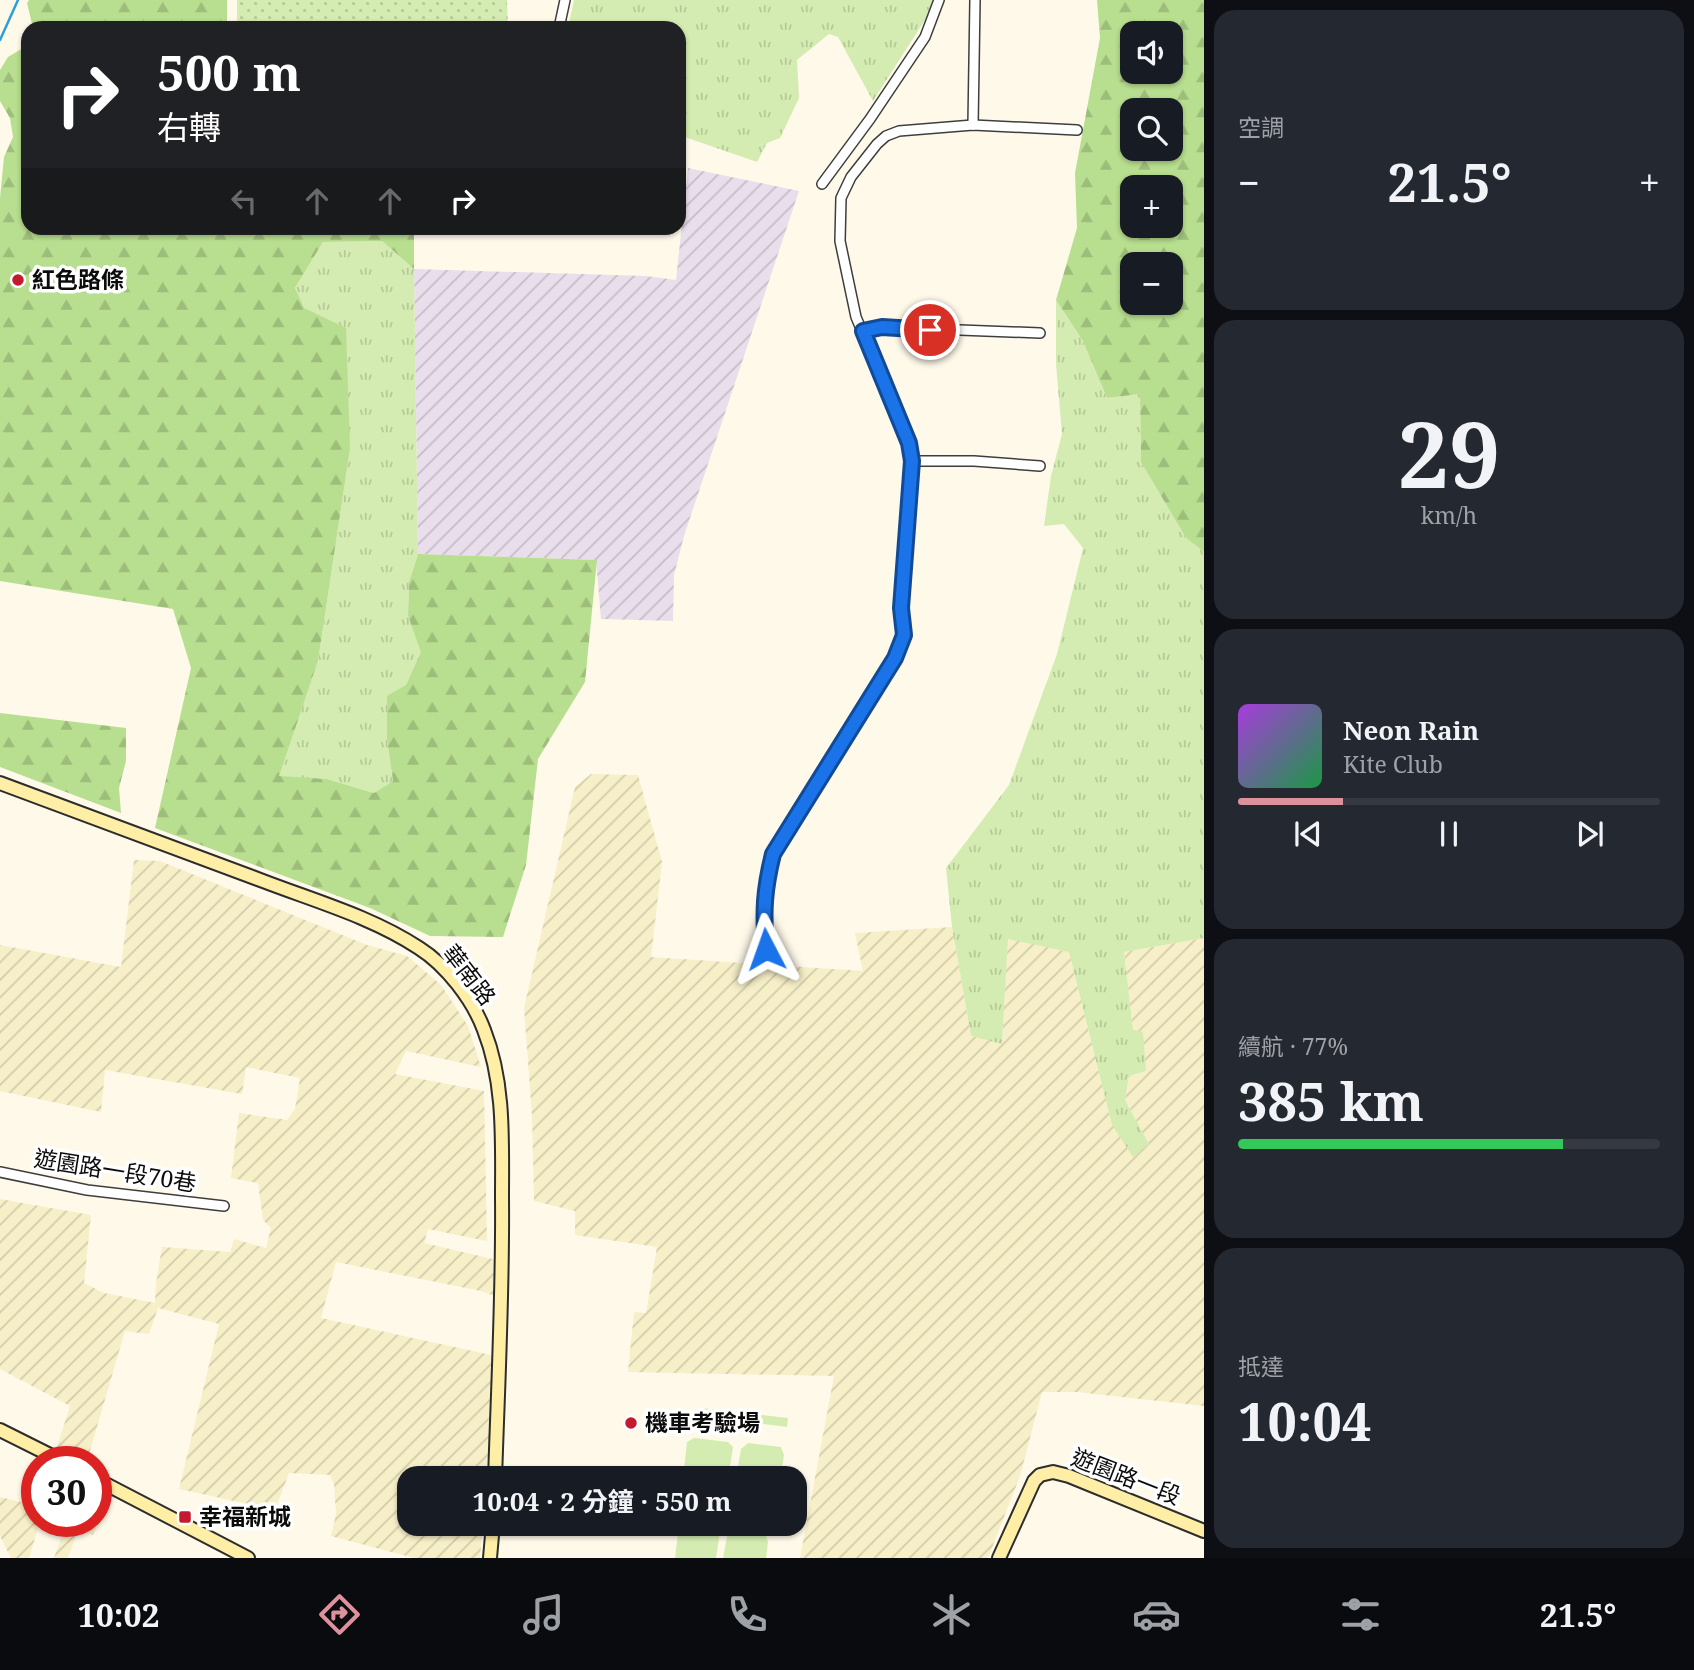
<!DOCTYPE html>
<html lang="zh-TW">
<meta charset="utf-8">
<style>
body{margin:0;font-family:"Noto Serif","Noto Sans TC",serif;background:#242831;color:#f1f3f6;height:100vh;display:flex;flex-direction:column;font-size:26px;white-space:nowrap}
*{box-sizing:border-box;margin:0}
p{font-size:23px;color:#9ea1a6}
.icon{flex:none;width:38px;height:38px;fill:none;stroke:currentColor;stroke-width:2;stroke-linecap:round;stroke-linejoin:round}
.map{position:relative;flex:1;overflow:hidden}
.panel{display:flex;flex-direction:column;gap:10px;padding:10px;background:#0d0f14;width:490px}
.panel>*{flex:none}
.hud{position:absolute;left:21px;top:21px;width:665px;height:214px;border-radius:21px;box-shadow:0 2px 5px #0004;background:#202124;color:#fff;overflow:hidden}
.buttons{position:absolute;left:1120px;top:21px;display:grid;gap:14px}
.buttons a{display:grid;place-items:center;width:63px;height:63px;border-radius:14px;background:#171b24;box-shadow:0 2px 5px #0004;font-size:35px}
.speed{position:absolute;left:21px;top:1446px;display:flex;gap:14px;font-size:35px;font-weight:700;text-align:center}
.speed>*{display:grid;place-content:center;width:91px;height:91px;border-radius:50%;background:#171b24;box-shadow:0 2px 5px #0004;line-height:1}
.speed .limit{border:10px solid #d22;background:#fff;color:#111}
.pin{position:absolute;display:grid;place-items:center;width:60px;height:60px;color:#fff;margin:-30px;border:4px solid #fff;border-radius:50%;box-shadow:0 2px 7px #0007}
.me{position:absolute;width:77px;margin:-38px;rotate:356deg;stroke-linejoin:round;filter:drop-shadow(0 0 5px #0008)}
.turn{display:flex;align-items:center;gap:24px;height:147px;padding:0 21px;font-size:32px}
.turn .icon{width:91px;height:91px;stroke-width:2.5}
.turn b{display:block;font-size:49px;line-height:60px}
.lanes{display:flex;align-items:center;height:66px;padding:0 21px;background:#0003;justify-content:center;gap:35px;direction:ltr}
.lanes .off{opacity:.35}
.big{font-size:52px;font-weight:700;line-height:1.1}
.panel .card{flex:1;display:flex;flex-direction:column;justify-content:center;gap:10px;min-width:0;padding:0 24px;border-radius:21px;background:#242831}
.panel .dial{align-items:center;gap:0}
.dial b{font-size:91px;line-height:1}
.song{display:flex;align-items:center;gap:21px}
.cover{width:84px;height:84px;border-radius:10px;background:linear-gradient(135deg,hsl(280 70% 55%),hsl(140 70% 35%))}
.played{height:7px;border-radius:4px;background:linear-gradient(90deg,#dd919c 25%,#363941 25%)}
.keys{display:flex;justify-content:space-around;direction:ltr}
.heat{display:flex;justify-content:space-between;align-items:center;font-size:38px;direction:ltr}
.charge{height:10px;border-radius:5px;background:linear-gradient(90deg,#34c759 77%,#363941 0)}
.trip{position:absolute;left:397px;top:1466px;width:410px;height:70px;border-radius:21px;background:#171b24;box-shadow:0 2px 5px #0004;font-weight:700;line-height:70px;text-align:center}
.tab-bar{display:flex;height:112px;justify-content:space-around;align-items:center;background:#090b0e;color:#9ea1a6}
.tab-bar .icon{width:49px;height:49px}
.tab-bar .active{color:#dd919c}
.tab-bar b{font-size:32px;color:#f1f3f6}
main{display:flex;flex:1;min-height:0}
.map>svg:first-child{display:block}
.industrial{fill:url(#industrial-furrows)}
.farmland{fill:url(#farmland-furrows)}
.grass{fill:url(#grass-tufts)}
.forest{fill:url(#forest-firs);fill-rule:evenodd}
.park{fill:url(#park-dots)}
.garden{fill:#d4ecb1}
.lines{fill:none;stroke-linecap:round;stroke-linejoin:round}
.stream{stroke:#2c9fd7;stroke-width:2.5}
.street-casing{stroke:#3e3e3e;stroke-width:12}
.secondary-casing{stroke:#2d2d2d;stroke-width:16}
.street{stroke:#fff;stroke-width:9}
.secondary{stroke:#ffeea5;stroke-width:12}
.route-casing{stroke:#114b97;stroke-width:18}
.route{stroke:#1a73e8;stroke-width:12}
.poi-dot{fill:#c41a2f;stroke:#fff;stroke-width:2.5}
.labels{text-anchor:middle;stroke-width:7;stroke-linejoin:round;paint-order:stroke}
.poi-label{font-size:23px;font-weight:bold;fill:#0b0b0b;stroke:#fff;text-anchor:start}
.street-label{font-size:23px;fill:#0b0b0b;stroke:#fff}
</style>
<main>
<div class="map">
<svg width="1204" height="1558" viewBox="0 0 1204 1558">
<defs>
<pattern id="industrial-furrows" width="10" height="10" patternUnits="userSpaceOnUse" patternTransform="scale(1.75)"><rect width="10" height="10" fill="#e9deeb"/><path d="M-1 1l2-2M0 10L10 0M9 11l2-2" fill="none" stroke="#c6bdc8"/></pattern>
<pattern id="farmland-furrows" width="10" height="10" patternUnits="userSpaceOnUse" patternTransform="scale(1.75)"><rect width="10" height="10" fill="#f7efc8"/><path d="M-1 1l2-2M0 10L10 0M9 11l2-2" fill="none" stroke="#d2ccaa"/></pattern>
<pattern id="grass-tufts" width="24" height="20" patternUnits="userSpaceOnUse" patternTransform="scale(1.75)"><rect width="24" height="20" fill="#d4ecb1"/><path d="M3 7l-1-3M5 7V3M7 7l1-3M15 17l-1-3M17 17v-4M19 17l1-3" fill="none" stroke="#b5c997"/></pattern>
<pattern id="forest-firs" width="22" height="20" patternUnits="userSpaceOnUse" patternTransform="scale(1.75)"><rect width="22" height="20" fill="#b8de8f"/><path d="M5 1l3.5 6h-7zM16 11l3.5 6h-7z" fill="#9dbd7a"/></pattern>
<pattern id="park-dots" width="8" height="8" patternUnits="userSpaceOnUse" patternTransform="scale(1.75)"><rect width="8" height="8" fill="#d4ecb1"/><path d="M2 2h.1M6 6h.1" fill="none" stroke="#b5c997" stroke-width="1.8" stroke-linecap="round"/></pattern>
</defs>
<rect width="100%" height="100%" fill="#fff9ea"/>
<!-- industrial -->
<path class="industrial" d="M688 168 799 191 684 536 674 575 673 621 601 619 596 560 418 554 414 269 646 276 676 280Z"/>
<!-- farmland -->
<g class="farmland">
<path d="M591 774 638 775 662 862 651 957 863 971 855 933 952 927 971 1036 1002 1043 1008 938 1069 952 1112 1124 1149 1144 1125 1100 1129 1076 1146 1071 1133 1030 1124 952 1204 938V1406L1077 1392H1042L1020 1476 988 1558H800L834 1376 628 1372 634 1312 646 1313 657 1247 575 1235V1211L534 1201 532 1116 524 1008 575 787Z"/>
<path d="M134 860 160 861 367 945 407 956 441 985 468 1026 481 1067 406 1051 395 1074 484 1091 487 1241 428 1229 424 1243 497 1260 495 1296 481 1291 336 1262 321 1318 491 1355 494 1388 486 1479H410V1524H483L480 1558H414L331 1536 336 1514 334 1484 330 1475 289 1473 275 1510 179 1489 219 1324 158 1308 149 1334 125 1331 87 1461H75L56 1450 70 1406 0 1369V1199L91 1215 84 1283 104 1293 155 1303 156 1284 162 1247 230 1252 234 1239 266 1248 271 1228 263 1220 258 1183 231 1178 239 1113 287 1120 295 1109 300 1078 246 1067 242 1094 105 1070 101 1112 0 1091V945L121 967Z"/>
<path d="M0 1497 37 1506V1521H40L29 1558H11L0 1536Z"/>
<path d="M96 1518 100 1519 93 1535 78 1530 68 1558H54L67 1521H96Z"/>
</g>
<!-- grass -->
<g class="grass">
<path d="M574 0H933L925 20 873 101 838 37 829 34 797 60 799 98 780 138 767 143 757 162 679 135V28H568Z"/>
<path d="M382 241 414 269 418 554 409 582 408 616 422 652 406 685 387 740 393 781 374 793 327 779 278 777 318 661 350 449 295 288 323 242Z"/>
<path d="M1056 300 1083 341 1107 398 1140 394 1141 462 1186 538 1204 552V938L1124 952 1133 1030 1143 1032 1146 1071 1129 1076 1125 1100 1149 1144 1133 1157 1112 1125 1069 952 1008 939 1002 1044 971 1036 952 927 946 868 1009 785 1057 654 1083 548 1064 524 1044 526 1051 476 1062 434 1056 364Z"/>
</g>
<!-- forest -->
<g class="forest">
<path d="M29 0H227V28H33L27 3Z"/>
<path d="M1097 0H1204V552L1186 538 1141 462 1140 394 1107 398 1083 341 1056 300 1077 228 1075 173 1100 38ZM1132 33H1171V72H1132ZM1132 110H1171V149H1132ZM1132 187H1171V226H1132ZM1132 264H1171V303H1132Z"/>
<path d="M28 45V228H414V269L382 241 323 242 295 288 304 308 346 328 350 449 318 661 279 776 327 779 374 793 393 781 387 740V696L406 685 421 652 408 616 409 582 418 554 597 560 585 682 538 759 526 865 503 937 430 936 370 908 155 828 191 668 173 609 0 581V198L4 157 13 137 10 118 0 101V70L8 57Z"/>
<path d="M0 713 126 728V761L119 788 121 813 0 767Z"/>
</g>
<!-- park -->
<path class="park" d="M237 0H507L508 28H237Z"/>
<!-- garden -->
<g class="garden">
<path d="M702 1408 788 1418 787 1427 701 1416Z"/>
<path d="M694 1438 728 1442 733 1447 728 1479H683L687 1442Z"/>
<path d="M748 1443 781 1447 784 1455 780 1479H736L741 1449Z"/>
<path d="M679 1524 719 1525 720 1532 716 1558H675Z"/>
<path d="M735 1527 765 1532 768 1542 766 1558H723L728 1532Z"/>
</g>
<g class="lines">
<!-- stream -->
<path class="stream" d="M0 40 18 0"/>
<!-- street casing -->
<g class="street-casing">
<g id="street">
<path d="M559 28 565 0"/>
<path d="M973 125 975 0"/>
<path d="M822 184 870 119 925 37 939 0"/>
<path d="M863 331 882 327 1040 333"/>
<path d="M912 461H974L1040 466"/>
<path d="M766 949 763 905 773 854 895 658 904 635 901 608 912 461 909 443 856 317 840 241 841 198 851 177 877 144 886 136 899 131 973 125 1077 130"/>
<path d="M0 1172 87 1190 224 1206"/>
</g>
</g>
<!-- secondary casing -->
<g class="secondary-casing">
<g id="secondary">
<path d="M0 783C88 816 176 848 263 881 315 901 372 917 419 948 446 965 473 1000 484 1030 505 1083 502 1142 502 1198 503 1291 498 1385 495 1479"/>
<path d="M0 1430 62 1461"/>
<path d="M96 1479 248 1558"/>
<path d="M490 1558 493 1524"/>
<path d="M999 1558 1034 1481 1040 1475 1053 1472 1069 1476 1204 1531"/>
</g>
</g>
<!-- street -->
<use href="#street" class="street"/>
<!-- secondary -->
<use href="#secondary" class="secondary"/>
</g>
<g class="lines">
<!-- route casing -->
<g class="route-casing">
<path id="route" d="M766 949C763 912 764 890 773 854L895 658 904 635 901 608 912 461 909 443 863 331 882 327 930 330"/>
</g>
<!-- route -->
<use href="#route" class="route"/>
</g>
<!-- markers -->
<g class="poi-dot">
<circle cx="18" cy="280" r="7"/>
<circle cx="631" cy="1423" r="7"/>
<rect x="178" y="1510" width="14" height="14" rx="3.5"/>
</g>
<g class="labels">
<!-- poi labels -->
<g class="poi-label">
<text x="32" y="288">紅色路條</text>
<text x="645" y="1431">機車考驗場</text>
<text x="199" y="1525">幸福新城</text>
</g>
<!-- street labels -->
<g class="street-label">
<text transform="translate(469 975) rotate(52)" y="8">華南路</text>
<text transform="translate(115 1171) rotate(9)" y="8">遊園路一段70巷</text>
<text transform="translate(1126 1477) rotate(21)" y="8">遊園路一段</text>
</g>
</g>
</svg>
<div class="buttons">
<a><svg class="icon" aria-label="sound" viewBox="0 0 24 24"><path d="M4 9h4l5-4v14l-5-4H4zM17 9q2 3 0 6"/></svg></a>
<a><svg class="icon" aria-label="search" viewBox="0 0 24 24"><circle cx="10" cy="10" r="6"/><path d="M15 15l6 6"/></svg></a>
<a>+</a>
<a>−</a>
</div>
<div class="speed"><div class="limit">30</div></div>
<div class="pin" style="left:930px;top:330px;background:#d93025"><svg class="icon" aria-label="arrive" viewBox="0 0 24 24"><path d="M6 21V4h12l-3 4 3 4H6"/></svg></div>
<svg class="me" style="left:766px;top:949px" viewBox="-20 -20 40 40"><path d="M0-17L14 15 0 8-14 15z" fill="#1a73e8" stroke="#fff" stroke-width="4"/></svg>
<div class="trip">10:04 · 2 分鐘 · 550 m</div>
<div class="hud">
<div class="turn"><svg class="icon" aria-label="right" viewBox="0 0 24 24"><path d="M7 20v-9h11M14 6l5 5-5 5"/></svg><div><b>500 m</b>右轉</div></div>
<div class="lanes"><svg class="icon off" aria-label="left" viewBox="0 0 24 24"><path d="M17 20v-9H6M10 6l-5 5 5 5"/></svg><svg class="icon off" aria-label="ahead" viewBox="0 0 24 24"><path d="M12 20V5M6 11l6-6 6 6"/></svg><svg class="icon off" aria-label="ahead" viewBox="0 0 24 24"><path d="M12 20V5M6 11l6-6 6 6"/></svg><svg class="icon" aria-label="right" viewBox="0 0 24 24"><path d="M7 20v-9h11M14 6l5 5-5 5"/></svg></div>
</div>
</div>
<section class="panel">
<div class="card"><p>空調</p>
<div class="heat"><a>−</a><b class="big">21.5°</b><a>+</a></div>
</div>
<div class="card dial"><b>29</b><p>km/h</p></div>
<div class="card">
<div class="song"><i class="cover"></i><div><b>Neon Rain</b><p>Kite Club</p></div></div>
<div class="played"></div>
<div class="keys"><svg class="icon" aria-label="previous" viewBox="0 0 24 24"><path d="M18 5L8 12l10 7zM5 5v14"/></svg><svg class="icon" aria-label="pause" viewBox="0 0 24 24"><path d="M8 5v14M16 5v14"/></svg><svg class="icon" aria-label="next" viewBox="0 0 24 24"><path d="M6 5l10 7-10 7zM19 5v14"/></svg></div>
</div>
<div class="card"><p>續航 · 77%</p><b class="big">385 km</b><div class="charge"></div></div>
<div class="card"><p>抵達</p><b class="big">10:04</b></div>
</section>
</main>
<nav class="tab-bar">
<b>10:02</b>
<svg class="icon active" aria-label="directions" viewBox="0 0 24 24"><path d="M12 3l9 9-9 9-9-9zM9 14v-3h6M13 9l2 2-2 2"/></svg>
<svg class="icon" aria-label="music" viewBox="0 0 24 24"><path d="M9 18V5l10-2v13"/><circle cx="6" cy="18" r="3"/><circle cx="16" cy="16" r="3"/></svg>
<svg class="icon" aria-label="phone" viewBox="0 0 24 24"><path d="M5 4h4l2 5-3 2q2 4 5 5l2-3 5 2v4C11 20 4 13 5 4z"/></svg>
<svg class="icon" aria-label="climate" viewBox="0 0 24 24"><path d="M12 3v18M4 7l16 10M4 17L20 7"/></svg>
<svg class="icon" aria-label="car" viewBox="0 0 24 24"><path d="M5 17H2v-5l4-1 3-4h7l3 4 3 1v5h-3M9 17h6M6 11h13"/><circle cx="7" cy="17" r="2"/><circle cx="17" cy="17" r="2"/></svg>
<svg class="icon" aria-label="filters" viewBox="0 0 24 24"><path d="M4 7h16M4 17h16"/><circle cx="9" cy="7" r="2"/><circle cx="15" cy="17" r="2"/></svg>
<b>21.5°</b>
</nav>
